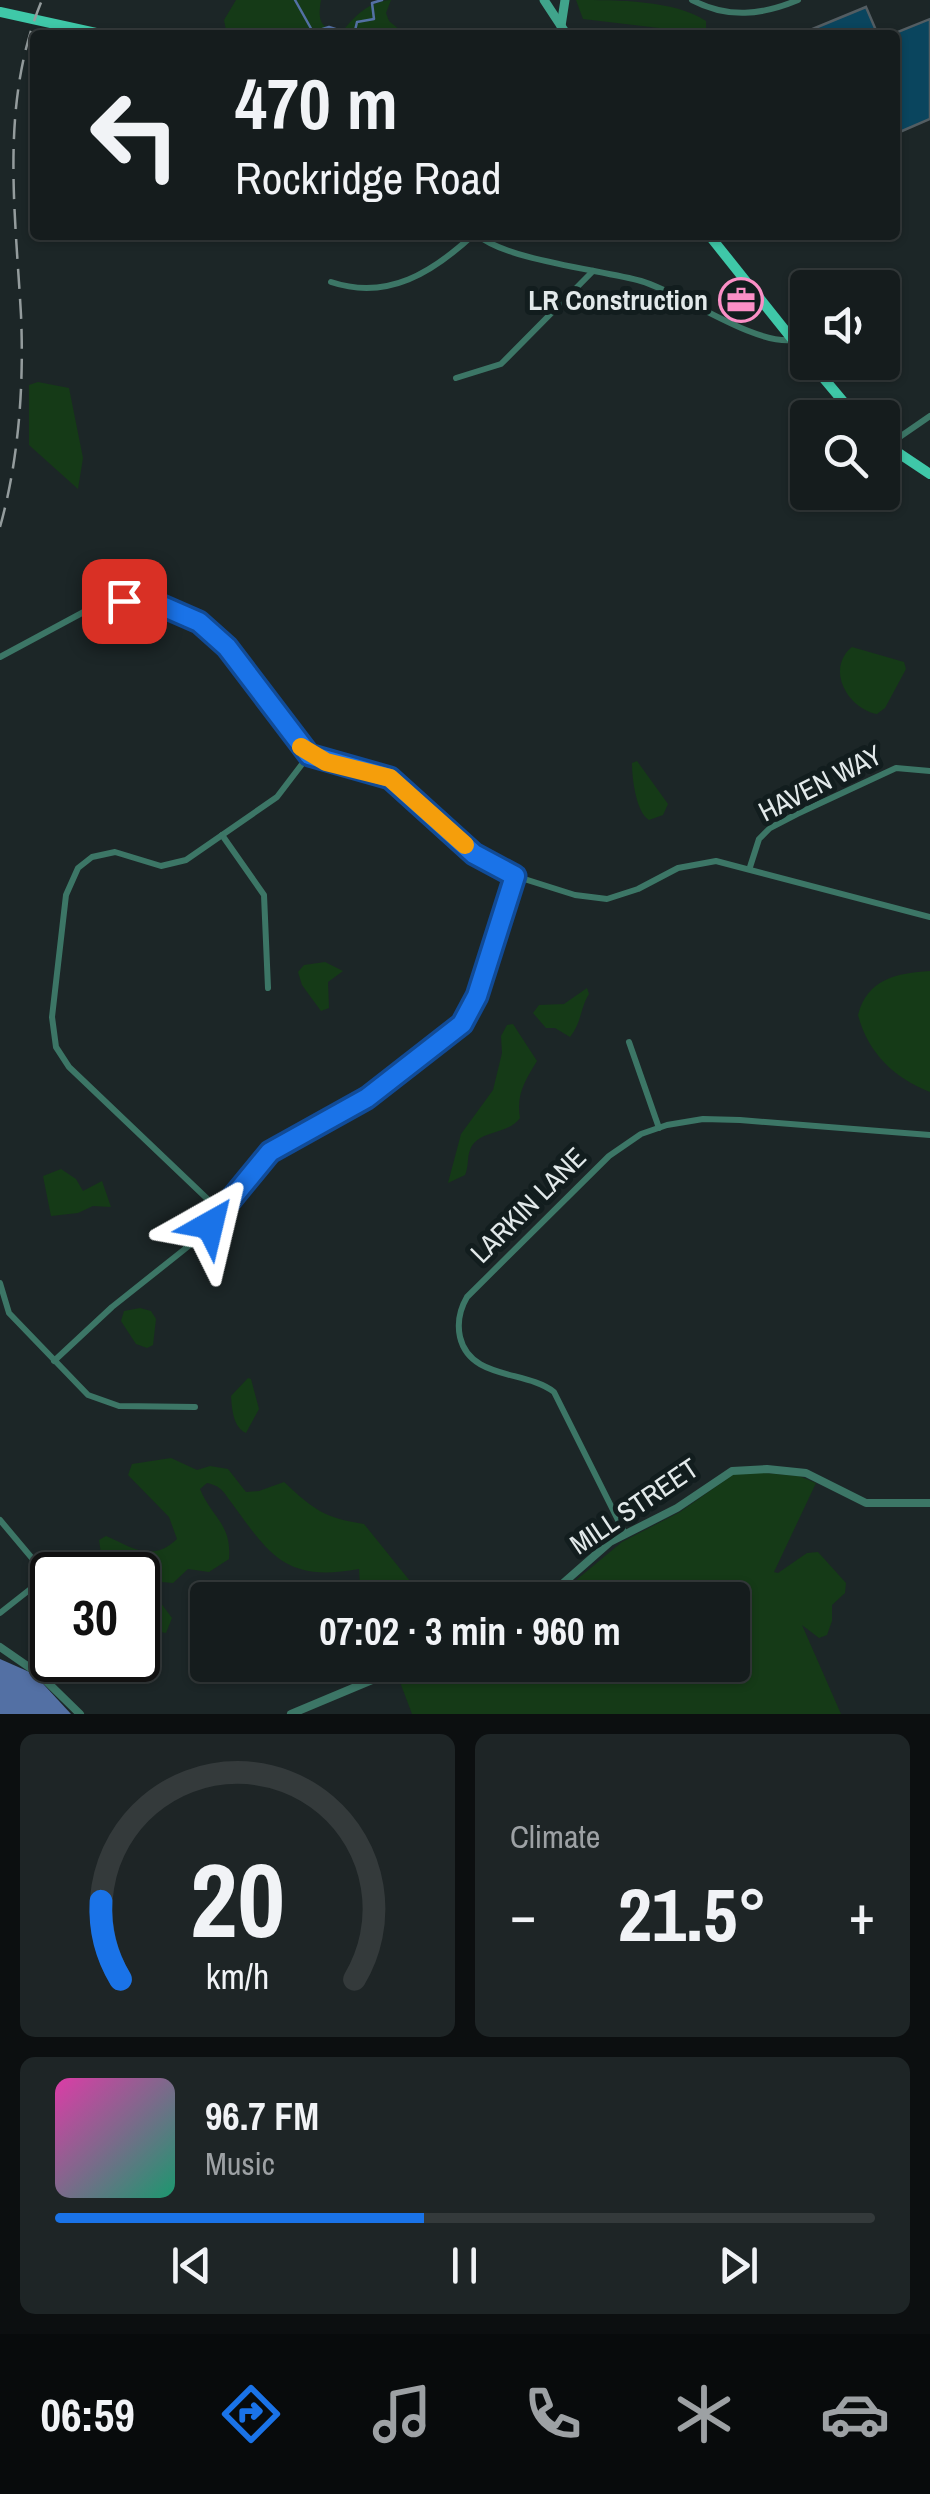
<!DOCTYPE html>
<meta charset="utf-8">
<style>
body{margin:0;font-family:"Archivo Narrow",sans-serif;background:#1e2526;color:#f1f3f6;height:100vh;display:flex;flex-direction:column;font-size:38px;white-space:nowrap}
*{box-sizing:border-box;margin:0}
p{font-size:32px;color:#9da1a4}
.icon{flex:none;width:55px;height:55px;fill:none;stroke:currentColor;stroke-width:2;stroke-linecap:round;stroke-linejoin:round}
.map{position:relative;height:1714px;overflow:hidden}
.details{display:flex;flex-direction:column;gap:20px;padding:20px;background:#0c0f10;flex:1}
.details>*{flex:none}
.guide{position:absolute;left:30px;top:30px;width:870px;height:210px;border-radius:10px;box-shadow:0 2px 8px #0004,0 0 0 2px #343a3b;background:#151c1d;color:#f1f3f6;overflow:hidden}
.buttons{position:absolute;left:790px;top:270px;display:grid;gap:20px}
.buttons a{display:grid;place-items:center;width:110px;height:110px;border-radius:10px;background:#151c1d;box-shadow:0 2px 8px #0004,0 0 0 2px #343a3b;font-size:50px}
.speed{position:absolute;left:30px;top:1552px;display:flex;gap:20px;font-size:50px;font-weight:700;text-align:center}
.speed>*{display:grid;place-content:center;width:130px;height:130px;border-radius:50%;background:#151c1d;box-shadow:0 2px 8px #0004,0 0 0 2px #343a3b;line-height:1}
.speed .limit{border:5px solid #111;border-radius:15px;background:#fff;color:#111}
.pin{position:absolute;display:grid;place-items:center;width:85px;height:85px;color:#fff;margin:-42px;border-radius:20px;box-shadow:0 5px 15px #0006}
.me{position:absolute;width:110px;margin:-55px;rotate:37deg;stroke-linejoin:round;filter:drop-shadow(0 0 8px #0008)}
.turn{display:flex;align-items:center;gap:35px;height:210px;padding:0 40px;font-size:45px}
.turn .icon{width:130px;height:130px;stroke-width:2.5}
.turn b{display:block;font-size:70px;line-height:85px}
.big{font-size:75px;font-weight:700;line-height:1.1}
.details .tile{flex:1;display:flex;flex-direction:column;justify-content:center;gap:15px;min-width:0;padding:0 35px;border-radius:15px;background:#1e2526}
.details .dial{align-items:center;gap:0}
.dial svg{height:260px;overflow:visible;fill:none;stroke:#343a3b;stroke-width:7;stroke-linecap:round;text-anchor:middle}
.dial text{fill:#f1f3f6;stroke:none}
.song{display:flex;align-items:center;gap:30px}
.cover{width:120px;height:120px;border-radius:15px;background:linear-gradient(135deg,hsl(320 70% 55%),hsl(160 70% 35%))}
.played{height:10px;border-radius:5px;background:linear-gradient(90deg,#1a73e8 45%,#343a3b 45%)}
.keys{display:flex;justify-content:space-around;direction:ltr}
.heat{display:flex;justify-content:space-between;align-items:center;font-size:55px;direction:ltr}
.details .tiles{flex:1;display:grid;gap:20px;grid-template-columns:1fr 1fr}
.tile:last-child{grid-column:span 2}
.trip{position:absolute;left:190px;top:1582px;width:560px;height:100px;border-radius:10px;background:#151c1d;box-shadow:0 2px 8px #0004,0 0 0 2px #343a3b;font-weight:700;line-height:100px;text-align:center}
.tabs{display:flex;height:160px;justify-content:space-around;align-items:center;background:#080b0c;color:#9da1a4}
.tabs .icon{width:70px;height:70px}
.tabs .current{color:#1a73e8}
.tabs b{font-size:45px;color:#f1f3f6}
.map>svg:first-child{display:block}
.green{fill:#153a17}
.water{fill:#5370a4}
.lines{fill:none;stroke-linecap:round;stroke-linejoin:round}
.stream{stroke:#5370a4;stroke-width:2.5}
.building{fill:#0a455e;stroke:#535d62;stroke-width:2.5}
.minor{stroke:#3c7666;stroke-width:6}
.tertiary{stroke:#3c7666;stroke-width:8}
.secondary{stroke:#40a48b;stroke-width:9}
.primary{stroke:#3fc8a8;stroke-width:10}
.rail{stroke:#949c9d;stroke-width:2.5;stroke-dasharray:20 10;stroke-linecap:butt}
.route-casing{stroke:#114b97;stroke-width:25}
.route{stroke:#1a73e8;stroke-width:18}
.slow{stroke:#f59e0b;stroke-width:18}
.labels{text-anchor:middle;stroke-width:10;stroke-linejoin:round;paint-order:stroke}
.poi-label{font-size:28px;font-weight:bold;fill:#e2e9ea;stroke:#121d1e;text-anchor:end}
.street-label{font-size:28px;fill:#e2e9ea;stroke:#121d1e}
</style>
<div class="map">
<svg width="930" height="1714" viewBox="0 0 930 1714">
<rect width="100%" height="100%" fill="#1c2627"/>
<!-- green -->
<g class="green">
<path d="M236 0H321C317 22 321 32 345 28 358 13 371 1 391 0L386 13 389 21 406 35H227L224 20Z"/>
<path d="M576 0C618 0 674 0 706 21V35H664L659 28 583 19Z"/>
<path d="M38 382 69 388 83 458 78 489 29 445V385Z"/>
<path d="M852 647 904 662 906 669 885 708 877 714C848 709 825 669 852 647Z"/>
<path d="M637 761 668 804 663 815 649 820C636 812 632 779 632 763Z"/>
<path d="M325 962 343 971 328 982 329 1008 321 1011 302 985 298 972 304 965Z"/>
<path d="M930 971V1092C894 1078 868 1053 858 1015 867 979 897 973 930 971Z"/>
<path d="M587 988 589 994C580 1008 582 1022 570 1037L555 1028H546L533 1013 539 1005 564 1004Z"/>
<path d="M513 1024 537 1061C525 1081 516 1094 520 1118 507 1136 478 1129 470 1150 467 1157 469 1166 465 1175L448 1183 461 1134 493 1090 502 1053 501 1036 507 1025Z"/>
<path d="M61 1169 76 1179 83 1191 102 1181 111 1207 93 1206 78 1213 51 1216 43 1176Z"/>
<path d="M140 1308 151 1311 156 1319 153 1345 147 1348 136 1344 121 1321 124 1311Z"/>
<path d="M248 1378 251 1379 259 1409 246 1433C233 1427 232 1409 231 1396Z"/>
<path d="M171 1458 197 1470 210 1466 228 1469 246 1492 259 1491 284 1482C313 1509 324 1518 364 1524L414 1586 411 1590C393 1585 376 1595 360 1585L359 1569C286 1582 271 1557 231 1502 223 1491 221 1486 207 1483L200 1489C212 1518 232 1524 229 1559L209 1572 188 1569 173 1583 150 1581 149 1587 172 1618 166 1633C135 1628 138 1600 138 1575L111 1573 102 1560 99 1540 106 1536C134 1548 151 1563 177 1539L169 1517 128 1475 132 1464Z"/>
<path d="M754 1472 799 1476 816 1483 774 1572 778 1573 807 1553 818 1552 846 1583 845 1593 832 1605V1621L827 1635 819 1638 802 1625 841 1714H412L397 1674 417 1665H732V1600H552L622 1542 680 1512 734 1474Z"/>
</g>
<!-- water -->
<path class="water" d="M0 1659 34 1674 71 1714H0Z"/>
<g class="lines">
<!-- stream -->
<path class="stream" d="M295 0 313 32 329 27 354 35 357 22 374 19 372 3 382 0"/>
</g>
<!-- building -->
<g class="building">
<path d="M866 7 878 35H798Z"/>
<path d="M930 19V119L895 134V33Z"/>
</g>
<g class="lines">
<!-- minor -->
<g class="minor">
<path d="M692 0C728 19 762 15 798 0"/>
<path d="M478 235C505 260 602 270 641 281 682 293 751 344 792 340"/>
<path d="M331 282C388 301 433 272 473 235"/>
<path d="M456 378 501 364 593 271"/>
<path d="M888 445 930 416"/>
<path d="M0 657 93 607 124 601 160 605 188 615 219 638 309 755 390 778 474 854 499 871 575 895 607 899 638 889 678 868 716 861 930 917"/>
<path d="M222 835 264 895 268 988"/>
<path d="M750 867 759 839 770 828 797 814 896 768 930 771"/>
<path d="M629 1042 659 1128"/>
<path d="M219 1210 69 1067 56 1047 52 1017 66 895 78 868 92 857 115 852 161 866 186 860 277 797 309 755"/>
<path d="M0 1283 9 1313 88 1395 119 1406 195 1407"/>
<path d="M54 1361 112 1307 200 1237 270 1152 367 1097 462 1024 477 996 515 877"/>
<path d="M0 1520 47 1576 0 1613"/>
<path d="M625 1534 554 1392C526 1370 470 1380 460 1337 457 1323 460 1309 467 1297L609 1156 641 1134 667 1125 703 1119 740 1120 930 1135"/>
</g>
<!-- tertiary -->
<g class="tertiary">
<path d="M544 1600 610 1542 677 1508 732 1471 767 1469 806 1473 866 1503H930"/>
<path d="M0 1647 39 1674 80 1714"/>
<path d="M291 1714 408 1665"/>
</g>
<!-- secondary -->
<g class="secondary">
<path d="M544 0 567 35"/>
<path d="M561 26 565 0"/>
</g>
<!-- primary -->
<g class="primary">
<path d="M0 12 105 35"/>
<path d="M709 235 808 359"/>
<path d="M810 362 857 418"/>
<path d="M882 442 930 474"/>
</g>
<!-- rail -->
<path class="rail" d="M0 527C19 459 24 385 21 315 15 207 0 101 42 0"/>
</g>
<g class="lines">
<!-- route casing -->
<g class="route-casing">
<path id="route" d="M124 601 160 605 199 622 227 647 309 755 390 778 474 854 515 876 477 996 462 1024 367 1098 270 1152 210 1225"/>
</g>
<!-- route -->
<use href="#route" class="route"/>
<!-- slow -->
<path class="slow" d="M301 747 326 762 390 778 465 845"/>
</g>
<!-- icons -->
<defs>
<g id="office-ring" transform="scale(2.25)"><circle r="9.5" fill="#121d1e" stroke="#fa8fc6" stroke-width="1.5"/><path d="M-6-3h4V-5.5h4V-3h4V5H-6ZM-1-4.5V-3h2v-1.5ZM-6 0V1H6V0Z" fill="#fa8fc6"/></g>
</defs>
<g fill-rule="evenodd">
<use href="#office-ring" x="741" y="300"/>
</g>
<g class="labels">
<!-- poi labels -->
<g class="poi-label">
<text x="708" y="310">LR Construction</text>
</g>
<!-- street labels -->
<g class="street-label">
<text transform="translate(820 783) rotate(-27)" y="10">HAVEN WAY</text>
<text transform="translate(528 1205) rotate(-45)" y="10">LARKIN LANE</text>
<text transform="translate(634 1506) rotate(-34)" y="10">MILL STREET</text>
</g>
</g>
</svg>
<div class="buttons">
<a><svg class="icon" aria-label="sound" viewBox="0 0 24 24"><path d="M4 9h4l5-4v14l-5-4H4zM17 9q2 3 0 6"/></svg></a>
<a><svg class="icon" aria-label="search" viewBox="0 0 24 24"><circle cx="10" cy="10" r="6"/><path d="M15 15l6 6"/></svg></a>
</div>
<div class="speed"><div class="limit">30</div></div>
<div class="pin" style="left:124px;top:601px;background:#d93025"><svg class="icon" aria-label="arrive" viewBox="0 0 24 24"><path d="M6 21V4h12l-3 4 3 4H6"/></svg></div>
<svg class="me" style="left:210px;top:1225px" viewBox="-20 -20 40 40"><path d="M0-17L14 15 0 8-14 15z" fill="#1a73e8" stroke="#fff" stroke-width="4"/></svg>
<div class="trip">07:02 · 3 min · 960 m</div>
<div class="guide">
<div class="turn"><svg class="icon" aria-label="left" viewBox="0 0 24 24"><path d="M17 20v-9H6M10 6l-5 5 5 5"/></svg><div><b>470 m</b>Rockridge Road</div></div>
</div>
</div>
<section class="details">
<div class="tiles">
<div class="tile dial"><svg viewBox="0 0 100 80">
<path d="M14 69A42 42 0 1 1 86 69"/>
<path d="M14 69A42 42 0 0 1 8 45" stroke="#1a73e8"/>
<text x="50" y="56" font-size="32" font-weight="700">20</text>
<text x="50" y="72" font-size="11">km/h</text>
</svg></div>
<div class="tile"><p>Climate</p>
<div class="heat"><a>−</a><b class="big">21.5°</b><a>+</a></div>
</div>
<div class="tile">
<div class="song"><i class="cover"></i><div><b>96.7 FM</b><p>Music</p></div></div>
<div class="played"></div>
<div class="keys"><svg class="icon" aria-label="previous" viewBox="0 0 24 24"><path d="M18 5L8 12l10 7zM5 5v14"/></svg><svg class="icon" aria-label="pause" viewBox="0 0 24 24"><path d="M8 5v14M16 5v14"/></svg><svg class="icon" aria-label="next" viewBox="0 0 24 24"><path d="M6 5l10 7-10 7zM19 5v14"/></svg></div>
</div>
</div>
</section>
<nav class="tabs">
<b>06:59</b>
<svg class="icon current" aria-label="directions" viewBox="0 0 24 24"><path d="M12 3l9 9-9 9-9-9zM9 14v-3h6M13 9l2 2-2 2"/></svg>
<svg class="icon" aria-label="music" viewBox="0 0 24 24"><path d="M9 18V5l10-2v13"/><circle cx="6" cy="18" r="3"/><circle cx="16" cy="16" r="3"/></svg>
<svg class="icon" aria-label="phone" viewBox="0 0 24 24"><path d="M5 4h4l2 5-3 2q2 4 5 5l2-3 5 2v4C11 20 4 13 5 4z"/></svg>
<svg class="icon" aria-label="climate" viewBox="0 0 24 24"><path d="M12 3v18M4 7l16 10M4 17L20 7"/></svg>
<svg class="icon" aria-label="car" viewBox="0 0 24 24"><path d="M5 17H2v-5l4-1 3-4h7l3 4 3 1v5h-3M9 17h6M6 11h13"/><circle cx="7" cy="17" r="2"/><circle cx="17" cy="17" r="2"/></svg>
</nav>
